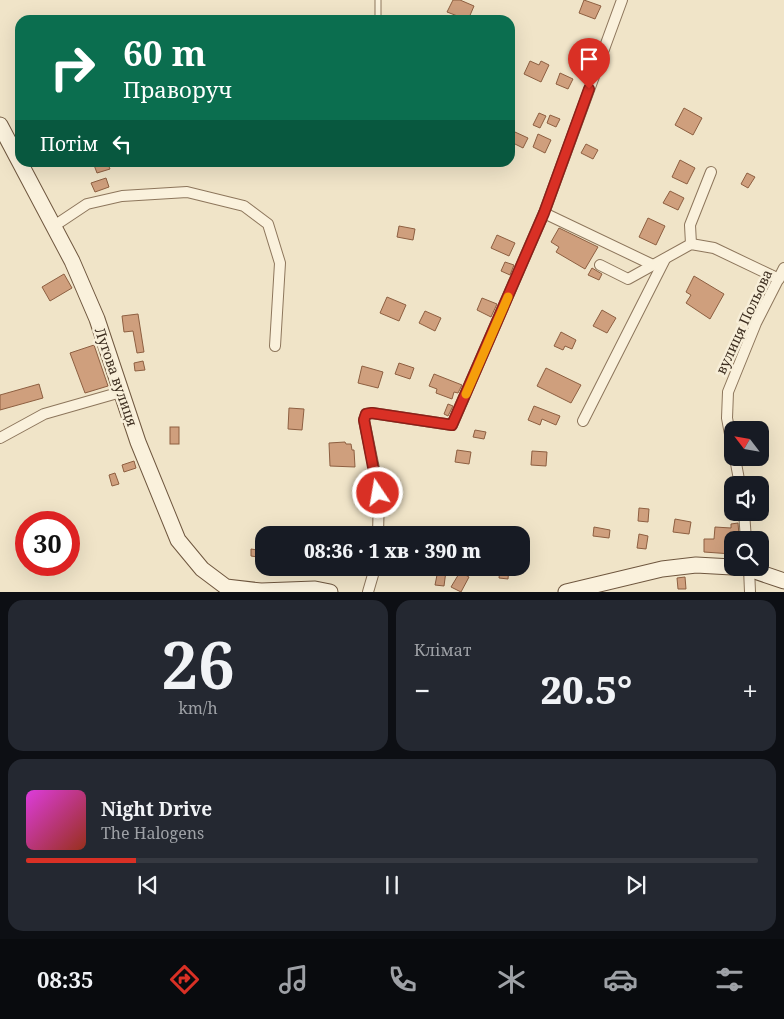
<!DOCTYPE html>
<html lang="uk">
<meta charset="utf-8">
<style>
body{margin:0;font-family:"Noto Serif",serif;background:#242831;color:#f1f3f6;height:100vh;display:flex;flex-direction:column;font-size:19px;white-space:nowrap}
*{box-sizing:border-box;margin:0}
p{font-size:16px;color:#9ea1a6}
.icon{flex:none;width:28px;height:28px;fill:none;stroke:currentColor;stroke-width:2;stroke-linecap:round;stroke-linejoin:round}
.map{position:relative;height:592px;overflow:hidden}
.sheet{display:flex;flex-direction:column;gap:8px;padding:8px;background:#0d0f14;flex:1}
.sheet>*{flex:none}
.top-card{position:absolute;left:15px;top:15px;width:500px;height:152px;border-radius:15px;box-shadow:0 5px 20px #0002;background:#0b6e4f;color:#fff;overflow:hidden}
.needle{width:32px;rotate:301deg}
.controls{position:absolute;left:724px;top:421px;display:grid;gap:10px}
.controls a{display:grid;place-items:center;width:45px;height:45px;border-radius:10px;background:#171b24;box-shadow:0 5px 20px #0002;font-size:25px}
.speed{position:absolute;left:15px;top:511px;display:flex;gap:10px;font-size:25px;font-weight:700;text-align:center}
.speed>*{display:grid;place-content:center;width:65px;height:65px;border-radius:50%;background:#171b24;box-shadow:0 5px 20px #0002;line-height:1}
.speed .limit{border:8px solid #d22;background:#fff;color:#111}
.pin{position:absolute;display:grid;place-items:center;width:42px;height:42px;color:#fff;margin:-51px -21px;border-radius:50% 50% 50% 0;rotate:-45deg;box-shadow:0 0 5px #0007}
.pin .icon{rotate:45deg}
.me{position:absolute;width:55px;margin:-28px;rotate:348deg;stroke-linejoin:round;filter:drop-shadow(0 0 4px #0008)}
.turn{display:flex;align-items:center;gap:18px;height:105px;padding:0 25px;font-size:22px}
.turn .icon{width:65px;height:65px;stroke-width:2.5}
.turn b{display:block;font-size:35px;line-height:42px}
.then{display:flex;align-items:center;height:48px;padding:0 25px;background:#0003;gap:10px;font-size:19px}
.big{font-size:38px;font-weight:800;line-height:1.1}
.sheet .widget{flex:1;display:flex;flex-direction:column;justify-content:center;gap:8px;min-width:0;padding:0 18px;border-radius:15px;background:#242831}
.sheet .dial{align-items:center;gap:0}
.dial b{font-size:65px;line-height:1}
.song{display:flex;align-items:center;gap:15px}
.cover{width:60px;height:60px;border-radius:8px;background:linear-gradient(135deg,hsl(300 70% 55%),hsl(10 70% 35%))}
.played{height:5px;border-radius:2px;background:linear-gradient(90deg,#d93025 15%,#363941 15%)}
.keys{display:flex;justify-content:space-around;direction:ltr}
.heat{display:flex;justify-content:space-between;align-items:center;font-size:28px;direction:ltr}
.sheet .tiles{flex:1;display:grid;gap:8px;grid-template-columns:1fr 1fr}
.widget:last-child{grid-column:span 2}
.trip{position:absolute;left:255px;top:526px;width:275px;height:50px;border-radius:15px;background:#171b24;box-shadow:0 5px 20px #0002;font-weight:800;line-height:50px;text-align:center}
.dock{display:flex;height:80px;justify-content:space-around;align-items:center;background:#090b0e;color:#9ea1a6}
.dock .icon{width:35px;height:35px}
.dock .active{color:#d93025}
.dock b{font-size:22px;color:#f1f3f6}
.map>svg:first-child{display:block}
.building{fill:#cf9f7d;stroke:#8d5f41}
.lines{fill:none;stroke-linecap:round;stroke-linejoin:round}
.lane-casing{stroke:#8d765c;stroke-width:7}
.street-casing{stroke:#8d765c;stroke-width:12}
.secondary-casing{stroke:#6f573f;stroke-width:17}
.lane{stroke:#faf1dc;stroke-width:5}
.street{stroke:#faf1dc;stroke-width:10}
.secondary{stroke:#faf1dc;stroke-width:15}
.route-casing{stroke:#8d1f18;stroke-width:12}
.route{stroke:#d93025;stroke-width:9}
.slow{stroke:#f59e0b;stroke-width:9}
.labels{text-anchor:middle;stroke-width:5;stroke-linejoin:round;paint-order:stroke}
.street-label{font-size:14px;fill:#3d2e20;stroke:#f7eed8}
</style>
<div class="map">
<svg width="784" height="592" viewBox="0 0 784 592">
<rect width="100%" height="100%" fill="#f0e4c8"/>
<!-- building -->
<g class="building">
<path d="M453 0H460L474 6 468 20 447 12Z"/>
<path d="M584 0 601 6 595 19 579 13Z"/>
<path d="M530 61 539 65 541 61 549 65 541 82 524 74Z"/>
<path d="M560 73 573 79 568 89 556 84Z"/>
<path d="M684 108 702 118 693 135 675 125Z"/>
<path d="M539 113 546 116 540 128 533 125Z"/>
<path d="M550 115 560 119 556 127 547 123Z"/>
<path d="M515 132 528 138 523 148 511 142Z"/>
<path d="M538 134 551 140 545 153 533 147Z"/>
<path d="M586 144 598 150 593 159 581 153Z"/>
<path d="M680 160 695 168 687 184 672 177Z"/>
<path d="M101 162H107L110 169 97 173 94 165Z"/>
<path d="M747 173 755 177 748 188 741 184Z"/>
<path d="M106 178 109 187 95 192 91 183Z"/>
<path d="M670 191 684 198 678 210 663 203Z"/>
<path d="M648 218 665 226 656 245 639 237Z"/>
<path d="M399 226 415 229 413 240 397 237Z"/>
<path d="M559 228 598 247 585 269 556 252 559 247 551 242Z"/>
<path d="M497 235 515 243 509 256 491 248Z"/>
<path d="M505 262 514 265 510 275 501 271Z"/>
<path d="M592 268 602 274 599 280 588 275Z"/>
<path d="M64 274 72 288 50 301 42 287Z"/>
<path d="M694 276 724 294 710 319 686 303 691 295 686 292Z"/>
<path d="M387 297 406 305 399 321 380 313Z"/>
<path d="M482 298 497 304 491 317 477 310Z"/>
<path d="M602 310 616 318 607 333 593 326Z"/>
<path d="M425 311 441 318 435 331 419 323Z"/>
<path d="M138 314 144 352 137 353 133 331 124 332 122 316Z"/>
<path d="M561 332 576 340 572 349 565 346 563 350 554 346Z"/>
<path d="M94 345 108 386 85 393 70 353Z"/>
<path d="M143 361 145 370 135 371 134 363Z"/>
<path d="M399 363 414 368 410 379 395 374Z"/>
<path d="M362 366 383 372 378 388 358 383Z"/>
<path d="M546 368 581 385 571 403 537 386Z"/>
<path d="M434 374 462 385 458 393 454 392 452 399 436 393 437 389 429 386Z"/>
<path d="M39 384 43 398 0 410V395Z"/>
<path d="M448 404 453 406 448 416 444 414Z"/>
<path d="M534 406 560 416 556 425 542 419 540 425 528 420Z"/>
<path d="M289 408 304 409 302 430 288 429Z"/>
<rect x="170" y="427" width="9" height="17"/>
<path d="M475 430 486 432 484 439 473 437Z"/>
<path d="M345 442 346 444H351L352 450H354L355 467 330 466 329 443Z"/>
<path d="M457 450 471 452 469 464 455 462Z"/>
<path d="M532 451 547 452 546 466 531 465Z"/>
<path d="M134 461 136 468 124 472 122 465Z"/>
<path d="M115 473 119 484 112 486 109 475Z"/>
<path d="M639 508 649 509 648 522 638 521Z"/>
<path d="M675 519 691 522 689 534 673 532Z"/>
<path d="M738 523 739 535H732V554L704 552V539H714L715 527 731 528V524Z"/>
<path d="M594 527 610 530 609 538 593 536Z"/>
<path d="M639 534 648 536 646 549 637 548Z"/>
<path d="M251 549 264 551V558L251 556Z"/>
<path d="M500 568H509L508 579 499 578Z"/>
<path d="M438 570 446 571 444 586 435 585Z"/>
<path d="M460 572 469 577 461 592 451 587Z"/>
<path d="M685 577 686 589H678L677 578Z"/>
</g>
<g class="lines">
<!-- lane casing -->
<g class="lane-casing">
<path id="lane" d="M378 20V0"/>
</g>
<!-- street casing -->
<g class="street-casing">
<g id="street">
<path d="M544 213 653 265"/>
<path d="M54 226 87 204 122 196 187 192 244 206 268 224 280 263 275 346"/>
<path d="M691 244 690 225 711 172"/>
<path d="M600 265 628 279 691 244 714 248 779 279"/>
<path d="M583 421 665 259"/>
<path d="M0 438 44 414 121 392"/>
<path d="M732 445 727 418 728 392 756 323 784 268"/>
<path d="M735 458 740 485"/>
<path d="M744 512 746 540"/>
<path d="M378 535 379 493 364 420 366 414 372 413 452 425 544 213 622 0"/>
<path d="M749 568 750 592"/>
<path d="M368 592 375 568"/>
</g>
</g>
<!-- secondary casing -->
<g class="secondary-casing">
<g id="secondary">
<path d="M0 125 72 261 97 319 138 442 178 540 202 569 226 587 261 591 315 589 330 592"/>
<path d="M746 568 784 581"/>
<path d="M566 592 662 569 696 565 732 567"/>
</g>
</g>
<!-- lane -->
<use href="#lane" class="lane"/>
<!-- street -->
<use href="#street" class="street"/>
<!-- secondary -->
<use href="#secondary" class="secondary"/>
</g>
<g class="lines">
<!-- route casing -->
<g class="route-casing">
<path id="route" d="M378 493 364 420 366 414 372 413 452 425 544 213 589 89"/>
</g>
<!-- route -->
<use href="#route" class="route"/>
<!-- slow -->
<path class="slow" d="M466 394 508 297"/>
</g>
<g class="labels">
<!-- street labels -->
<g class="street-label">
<text transform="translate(744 322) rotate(-65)" y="5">вулиця Польова</text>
<text transform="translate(116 377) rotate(71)" y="5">Лугова вулиця</text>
</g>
</g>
</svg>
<div class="controls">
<a><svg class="needle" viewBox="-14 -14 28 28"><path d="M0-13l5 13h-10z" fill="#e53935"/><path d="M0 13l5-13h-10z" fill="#9ea1a6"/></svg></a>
<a><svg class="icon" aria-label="sound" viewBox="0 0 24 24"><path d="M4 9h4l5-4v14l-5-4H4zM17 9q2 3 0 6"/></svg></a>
<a><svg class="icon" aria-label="search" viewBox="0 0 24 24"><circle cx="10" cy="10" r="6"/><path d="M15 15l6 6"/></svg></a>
</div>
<div class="speed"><div class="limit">30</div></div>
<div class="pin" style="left:589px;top:89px;background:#d93025"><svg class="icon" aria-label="arrive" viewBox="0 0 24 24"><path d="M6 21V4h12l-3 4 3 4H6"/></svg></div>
<svg class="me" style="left:378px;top:493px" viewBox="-20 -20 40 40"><circle r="17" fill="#d93025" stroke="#fff" stroke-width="3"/><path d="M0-11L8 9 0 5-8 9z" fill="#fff"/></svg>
<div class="trip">08:36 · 1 хв · 390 m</div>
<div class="top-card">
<div class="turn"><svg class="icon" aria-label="right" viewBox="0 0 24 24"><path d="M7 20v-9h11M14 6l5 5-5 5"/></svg><div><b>60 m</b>Праворуч</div></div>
<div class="then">Потім<svg class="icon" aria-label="left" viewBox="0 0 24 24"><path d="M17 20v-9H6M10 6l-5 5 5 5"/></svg></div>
</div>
</div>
<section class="sheet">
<div class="tiles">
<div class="widget dial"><b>26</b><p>km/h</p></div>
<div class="widget"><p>Клімат</p>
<div class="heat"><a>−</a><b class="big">20.5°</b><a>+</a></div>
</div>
<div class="widget">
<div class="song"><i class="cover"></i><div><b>Night Drive</b><p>The Halogens</p></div></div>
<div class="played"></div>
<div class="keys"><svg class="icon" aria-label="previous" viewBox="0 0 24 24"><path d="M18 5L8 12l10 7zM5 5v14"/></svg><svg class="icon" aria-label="pause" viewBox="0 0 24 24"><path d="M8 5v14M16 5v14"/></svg><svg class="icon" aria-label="next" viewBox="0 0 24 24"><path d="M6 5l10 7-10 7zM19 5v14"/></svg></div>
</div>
</div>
</section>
<nav class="dock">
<b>08:35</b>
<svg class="icon active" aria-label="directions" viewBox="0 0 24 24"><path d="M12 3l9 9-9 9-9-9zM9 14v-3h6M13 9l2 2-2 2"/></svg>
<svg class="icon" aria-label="music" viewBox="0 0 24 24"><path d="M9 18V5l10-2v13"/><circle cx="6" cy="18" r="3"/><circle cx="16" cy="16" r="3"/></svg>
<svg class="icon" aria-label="phone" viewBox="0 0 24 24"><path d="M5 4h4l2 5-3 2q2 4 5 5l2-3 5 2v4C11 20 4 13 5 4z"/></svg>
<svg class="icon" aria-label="climate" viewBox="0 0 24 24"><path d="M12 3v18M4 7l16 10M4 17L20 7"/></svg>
<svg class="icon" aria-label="car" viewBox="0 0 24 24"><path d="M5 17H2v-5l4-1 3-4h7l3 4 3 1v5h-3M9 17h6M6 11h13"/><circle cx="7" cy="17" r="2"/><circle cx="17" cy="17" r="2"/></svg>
<svg class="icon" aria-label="filters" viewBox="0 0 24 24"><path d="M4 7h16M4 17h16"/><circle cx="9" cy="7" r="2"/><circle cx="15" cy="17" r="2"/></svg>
</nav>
